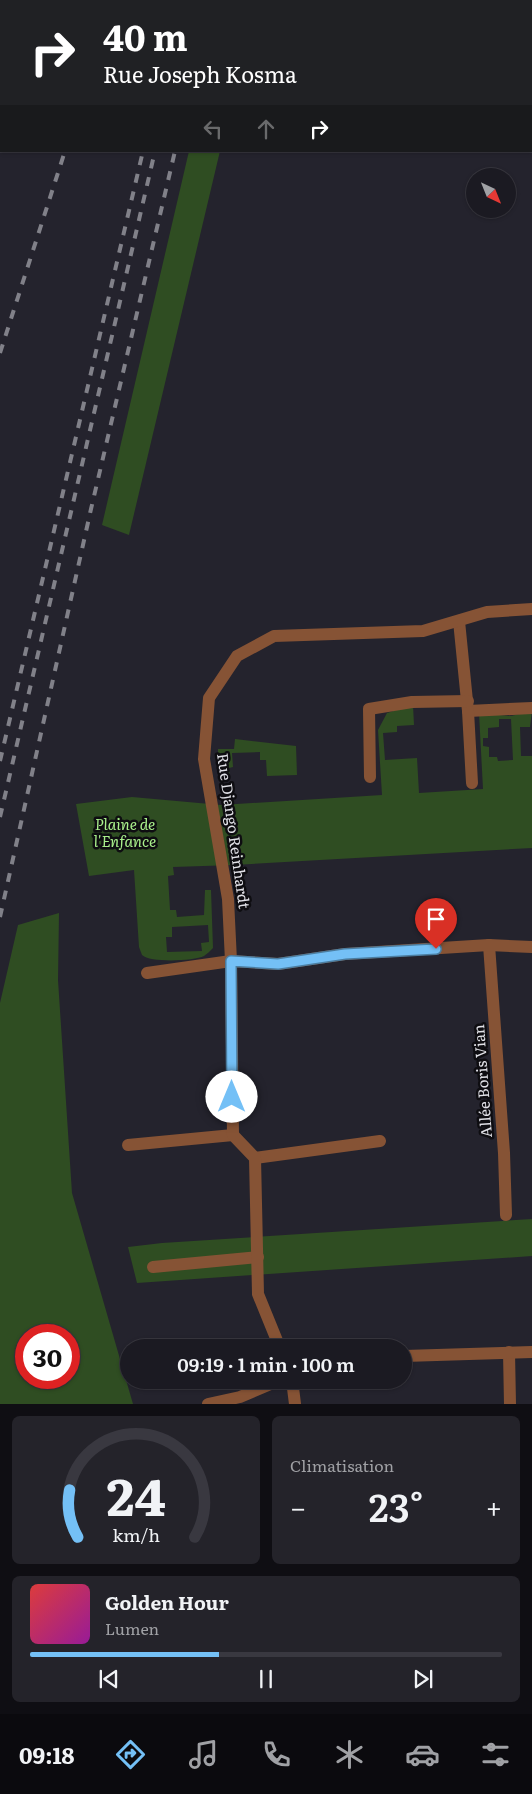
<!DOCTYPE html>
<html lang="fr">
<meta charset="utf-8">
<style>
body{margin:0;font-family:Literata,serif;background:#24232a;color:#f1f3f6;height:100vh;display:flex;flex-direction:column;font-size:19px;white-space:nowrap}
*{box-sizing:border-box;margin:0}
p{font-size:16px;color:#a0a1a5}
.icon{flex:none;width:28px;height:28px;fill:none;stroke:currentColor;stroke-width:2;stroke-linecap:round;stroke-linejoin:round}
.map{position:relative;height:1404px;overflow:hidden}
.side{display:flex;flex-direction:column;gap:12px;padding:12px;background:#0f0e13;flex:1}
.side>*{flex:none}
.guide{position:absolute;left:0px;top:0px;width:532px;height:152px;box-shadow:0 1px 4px #0004,0 0 0 1px #393840;background:#202124;color:#fff;overflow:hidden}
.needle{width:32px;rotate:137deg}
.fabs{position:absolute;left:466px;top:168px;display:grid;gap:10px}
.fabs a{display:grid;place-items:center;width:50px;height:50px;border-radius:50%;background:#1b1a22;box-shadow:0 1px 4px #0004,0 0 0 1px #393840;font-size:25px}
.speed{position:absolute;left:15px;top:1324px;display:flex;gap:10px;font-size:25px;font-weight:700;text-align:center}
.speed>*{display:grid;place-content:center;width:65px;height:65px;border-radius:50%;background:#1b1a22;box-shadow:0 1px 4px #0004,0 0 0 1px #393840;line-height:1}
.speed .limit{border:8px solid #d22;background:#fff;color:#111}
.pin{position:absolute;display:grid;place-items:center;width:42px;height:42px;color:#fff;margin:-51px -21px;border-radius:50% 50% 50% 0;rotate:-45deg;box-shadow:0 0 5px #0007}
.pin .icon{rotate:45deg}
.me{position:absolute;width:55px;margin:-28px;rotate:0deg;stroke-linejoin:round;filter:drop-shadow(0 0 4px #0008)}
.turn{display:flex;align-items:center;gap:18px;height:105px;padding:0 20px;font-size:22px}
.turn .icon{width:65px;height:65px;stroke-width:2.5}
.turn b{display:block;font-size:35px;line-height:42px}
.lanes{display:flex;align-items:center;height:48px;padding:0 20px;background:#0003;justify-content:center;gap:25px;direction:ltr}
.lanes .off{opacity:.35}
.big{font-size:38px;font-weight:600;line-height:1.1}
.side .card{flex:1;display:flex;flex-direction:column;justify-content:center;gap:8px;min-width:0;padding:0 18px;border-radius:8px;background:#24232a}
.side .dial{align-items:center;gap:0}
.dial svg{height:130px;overflow:visible;fill:none;stroke:#393840;stroke-width:7;stroke-linecap:round;text-anchor:middle}
.dial text{fill:#f1f3f6;stroke:none}
.song{display:flex;align-items:center;gap:15px}
.cover{width:60px;height:60px;border-radius:8px;background:linear-gradient(135deg,hsl(0 70% 55%),hsl(300 70% 35%))}
.played{height:5px;border-radius:2px;background:linear-gradient(90deg,#74c0f6 40%,#393840 40%)}
.keys{display:flex;justify-content:space-around;direction:ltr}
.heat{display:flex;justify-content:space-between;align-items:center;font-size:28px;direction:ltr}
.side .tiles{flex:1;display:grid;gap:12px;grid-template-columns:1fr 1fr}
.card:last-child{grid-column:span 2}
.trip{position:absolute;left:120px;top:1339px;width:292px;height:50px;border-radius:25px;background:#1b1a22;box-shadow:0 1px 4px #0004,0 0 0 1px #393840;font-weight:600;line-height:50px;text-align:center}
.menu{display:flex;height:80px;justify-content:space-around;align-items:center;background:#0b0a0e;color:#a0a1a5}
.menu .icon{width:35px;height:35px}
.menu .selected{color:#74c0f6}
.menu b{font-size:22px;color:#f1f3f6}
.map>svg:first-child{display:block}
.green{fill:#2f4d22;fill-rule:evenodd}
.lines{fill:none;stroke-linecap:round;stroke-linejoin:round}
.minor{stroke:#865335;stroke-width:12}
.rail{stroke:#818189;stroke-width:4;stroke-dasharray:9 9;stroke-linecap:butt}
.route-casing{stroke:#4b7da0;stroke-width:12}
.route{stroke:#74c0f6;stroke-width:9}
.labels{text-anchor:middle;stroke-width:5;stroke-linejoin:round;paint-order:stroke}
.park-label{font-size:15px;font-style:italic;fill:#aaf18c;stroke:#0e0d11}
.street-label{font-size:15px;fill:#e1e1e7;stroke:#0e0d11}
</style>
<div class="map">
<svg width="532" height="1404" viewBox="0 0 532 1404">
<rect width="100%" height="100%" fill="#24232d"/>
<!-- green -->
<g class="green">
<rect x="225" y="0" width="96" height="1"/>
<path d="M189 151H220L129 535 102 525Z"/>
<path d="M413 705 414 725 397 726V732L383 733 385 760 417 758 419 793 483 789 479 713 511 716 532 711 530 727H520L521 756H532V848L234 865 173 867 174 875 168 876 170 910H176L177 917 204 915 205 890H211L213 948C210 951 207 954 204 956 194 961 150 963 142 955L139 947 134 870 89 876 76 804 132 797 221 805 382 795 378 730 387 713ZM499 719H511L513 760 498 761 497 757H489V747L483 746V738H488V728L499 727ZM208 925 209 942 201 943 202 951 167 952 166 937H172V927Z"/>
<path d="M235 739 296 746 297 775 267 776 266 760H260V752L232 753 233 767 229 768 230 779 218 780V749H234Z"/>
<path d="M59 913 58 980 72 1193 133 1404H0V1003L18 925ZM26 1335H69V1378H26Z"/>
<path d="M532 1219V1256L137 1283 128 1247 162 1243Z"/>
</g>
<g class="lines">
<!-- minor -->
<g class="minor">
<path d="M459 621 468 711 532 708"/>
<path d="M468 711 472 783"/>
<path d="M370 777 369 709 412 702 468 701"/>
<path d="M489 945 504 1153 506 1215"/>
<path d="M147 973 231 961 278 964 345 954 489 945 532 947"/>
<path d="M128 1145 233 1135"/>
<path d="M255 1158 380 1141"/>
<path d="M153 1267 258 1257"/>
<path d="M280 1348 258 1294 255 1158 233 1135 231 961 228 899 204 759 209 698 237 656 274 636 423 631 487 612 532 609"/>
<path d="M509 1352 510 1404"/>
<path d="M404 1356 532 1352"/>
<path d="M292 1380 295 1404"/>
<path d="M208 1404 240 1397 280 1380"/>
</g>
<!-- rail -->
<g class="rail">
<path d="M22 1 23 0"/>
<path d="M119 1 120 0"/>
<path d="M177 1V0"/>
<path d="M190 1V0"/>
<path d="M211 1V0"/>
<path d="M0 123 1 114"/>
<path d="M0 353 65 151"/>
<path d="M0 761 143 151"/>
<path d="M0 817 155 151"/>
<path d="M0 917 91 509 175 151"/>
</g>
</g>
<g class="lines">
<!-- route casing -->
<g class="route-casing">
<path id="route" d="M232 1097 231 961 278 964 345 954 436 949"/>
</g>
<!-- route -->
<use href="#route" class="route"/>
</g>
<g class="labels">
<!-- park labels -->
<g class="park-label">
<text x="125" y="830">Plaine de<tspan x="125" dy="17">l'Enfance</tspan></text>
</g>
<!-- street labels -->
<g class="street-label">
<text transform="translate(233 831) rotate(82)" y="5">Rue Django Reinhardt</text>
<text transform="translate(483 1081) rotate(-94)" y="5">Allée Boris Vian</text>
</g>
</g>
</svg>
<div class="fabs">
<a><svg class="needle" viewBox="-14 -14 28 28"><path d="M0-13l5 13h-10z" fill="#e53935"/><path d="M0 13l5-13h-10z" fill="#a0a1a5"/></svg></a>
</div>
<div class="speed"><div class="limit">30</div></div>
<div class="pin" style="left:436px;top:949px;background:#d93025"><svg class="icon" aria-label="arrive" viewBox="0 0 24 24"><path d="M6 21V4h12l-3 4 3 4H6"/></svg></div>
<svg class="me" style="left:232px;top:1097px" viewBox="-20 -20 40 40"><circle r="19" fill="#fff"/><path d="M0-13L10 11 0 6-10 11z" fill="#74c0f6"/></svg>
<div class="trip">09:19 · 1 min · 100 m</div>
<div class="guide">
<div class="turn"><svg class="icon" aria-label="right" viewBox="0 0 24 24"><path d="M7 20v-9h11M14 6l5 5-5 5"/></svg><div><b>40 m</b>Rue Joseph Kosma</div></div>
<div class="lanes"><svg class="icon off" aria-label="left" viewBox="0 0 24 24"><path d="M17 20v-9H6M10 6l-5 5 5 5"/></svg><svg class="icon off" aria-label="ahead" viewBox="0 0 24 24"><path d="M12 20V5M6 11l6-6 6 6"/></svg><svg class="icon" aria-label="right" viewBox="0 0 24 24"><path d="M7 20v-9h11M14 6l5 5-5 5"/></svg></div>
</div>
</div>
<section class="side">
<div class="tiles">
<div class="card dial"><svg viewBox="0 0 100 80">
<path d="M14 69A42 42 0 1 1 86 69"/>
<path d="M14 69A42 42 0 0 1 9 40" stroke="#74c0f6"/>
<text x="50" y="56" font-size="32" font-weight="700">24</text>
<text x="50" y="72" font-size="11">km/h</text>
</svg></div>
<div class="card"><p>Climatisation</p>
<div class="heat"><a>−</a><b class="big">23°</b><a>+</a></div>
</div>
<div class="card">
<div class="song"><i class="cover"></i><div><b>Golden Hour</b><p>Lumen</p></div></div>
<div class="played"></div>
<div class="keys"><svg class="icon" aria-label="previous" viewBox="0 0 24 24"><path d="M18 5L8 12l10 7zM5 5v14"/></svg><svg class="icon" aria-label="pause" viewBox="0 0 24 24"><path d="M8 5v14M16 5v14"/></svg><svg class="icon" aria-label="next" viewBox="0 0 24 24"><path d="M6 5l10 7-10 7zM19 5v14"/></svg></div>
</div>
</div>
</section>
<nav class="menu">
<b>09:18</b>
<svg class="icon selected" aria-label="directions" viewBox="0 0 24 24"><path d="M12 3l9 9-9 9-9-9zM9 14v-3h6M13 9l2 2-2 2"/></svg>
<svg class="icon" aria-label="music" viewBox="0 0 24 24"><path d="M9 18V5l10-2v13"/><circle cx="6" cy="18" r="3"/><circle cx="16" cy="16" r="3"/></svg>
<svg class="icon" aria-label="phone" viewBox="0 0 24 24"><path d="M5 4h4l2 5-3 2q2 4 5 5l2-3 5 2v4C11 20 4 13 5 4z"/></svg>
<svg class="icon" aria-label="climate" viewBox="0 0 24 24"><path d="M12 3v18M4 7l16 10M4 17L20 7"/></svg>
<svg class="icon" aria-label="car" viewBox="0 0 24 24"><path d="M5 17H2v-5l4-1 3-4h7l3 4 3 1v5h-3M9 17h6M6 11h13"/><circle cx="7" cy="17" r="2"/><circle cx="17" cy="17" r="2"/></svg>
<svg class="icon" aria-label="filters" viewBox="0 0 24 24"><path d="M4 7h16M4 17h16"/><circle cx="9" cy="7" r="2"/><circle cx="15" cy="17" r="2"/></svg>
</nav>
